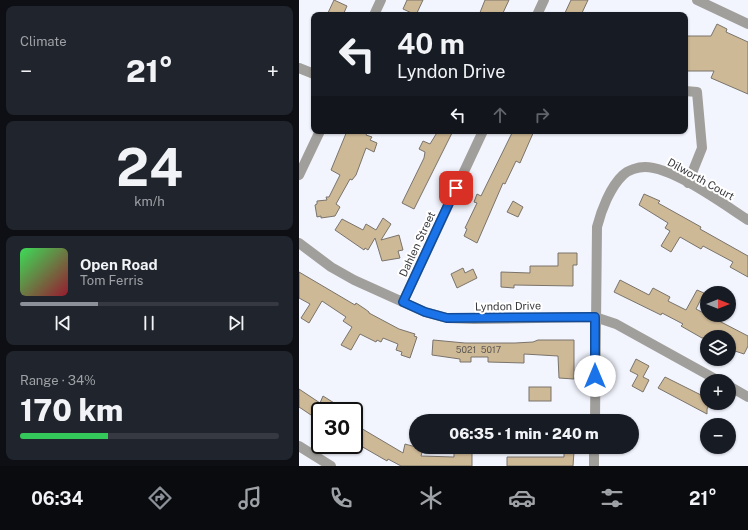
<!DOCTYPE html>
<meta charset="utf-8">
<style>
body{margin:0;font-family:"Public Sans",sans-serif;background:#20242c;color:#f1f3f6;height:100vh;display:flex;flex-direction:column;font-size:15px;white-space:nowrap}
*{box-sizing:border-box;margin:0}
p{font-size:13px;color:#9ea1a6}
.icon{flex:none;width:22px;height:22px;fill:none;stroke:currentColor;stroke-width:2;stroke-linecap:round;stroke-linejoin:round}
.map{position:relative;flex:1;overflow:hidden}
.details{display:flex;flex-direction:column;gap:6px;padding:6px;background:#0d0f14;width:299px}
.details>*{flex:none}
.banner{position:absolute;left:12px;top:12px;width:377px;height:122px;border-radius:8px;box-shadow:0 1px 3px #0004;background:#171b24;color:#f1f3f6;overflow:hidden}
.needle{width:26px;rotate:90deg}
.buttons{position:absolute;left:401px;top:286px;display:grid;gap:8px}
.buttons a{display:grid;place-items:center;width:36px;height:36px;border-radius:50%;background:#171b24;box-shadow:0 1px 3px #0004;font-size:20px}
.speed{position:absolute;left:12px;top:402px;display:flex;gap:8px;font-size:20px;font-weight:700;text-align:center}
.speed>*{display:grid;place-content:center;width:52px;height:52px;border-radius:50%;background:#171b24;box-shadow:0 1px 3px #0004;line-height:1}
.speed .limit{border:2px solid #111;border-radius:6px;background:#fff;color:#111}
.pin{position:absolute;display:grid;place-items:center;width:34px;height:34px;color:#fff;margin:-17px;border-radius:8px;box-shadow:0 2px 6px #0006}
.me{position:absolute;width:44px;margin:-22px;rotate:0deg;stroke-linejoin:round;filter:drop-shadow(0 0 3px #0008)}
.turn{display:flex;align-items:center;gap:14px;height:84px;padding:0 20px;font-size:18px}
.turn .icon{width:52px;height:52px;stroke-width:2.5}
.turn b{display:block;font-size:28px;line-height:34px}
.lanes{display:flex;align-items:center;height:38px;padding:0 20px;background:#0003;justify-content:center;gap:20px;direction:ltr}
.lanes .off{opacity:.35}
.big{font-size:30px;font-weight:800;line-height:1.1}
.details .card{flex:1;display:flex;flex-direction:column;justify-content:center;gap:6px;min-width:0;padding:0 14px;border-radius:8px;background:#20242c}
.details .dial{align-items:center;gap:0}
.dial b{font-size:52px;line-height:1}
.song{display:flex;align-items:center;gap:12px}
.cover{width:48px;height:48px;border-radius:6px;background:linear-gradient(135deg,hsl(130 70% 55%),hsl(350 70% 35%))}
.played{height:4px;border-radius:2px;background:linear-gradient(90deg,#8c9099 30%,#363941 30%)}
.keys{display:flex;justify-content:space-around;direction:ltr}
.heat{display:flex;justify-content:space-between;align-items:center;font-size:22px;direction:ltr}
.charge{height:6px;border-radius:3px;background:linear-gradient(90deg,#34c759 34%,#363941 0)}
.trip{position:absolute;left:110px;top:414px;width:230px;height:40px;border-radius:20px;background:#171b24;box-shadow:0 1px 3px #0004;font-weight:800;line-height:40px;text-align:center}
.dock{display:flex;height:64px;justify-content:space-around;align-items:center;background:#090b0e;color:#9ea1a6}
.dock .icon{width:28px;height:28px}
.dock .selected{color:#8c9099}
.dock b{font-size:18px;color:#f1f3f6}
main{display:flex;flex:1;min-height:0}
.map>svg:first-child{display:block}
.building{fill:#ceb997;stroke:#79736b}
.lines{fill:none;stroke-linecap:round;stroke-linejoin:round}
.minor{stroke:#a19f9b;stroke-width:10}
.route-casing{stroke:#114b97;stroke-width:10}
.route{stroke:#1a73e8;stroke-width:7}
.labels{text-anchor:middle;stroke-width:4;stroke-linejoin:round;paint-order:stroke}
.number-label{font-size:9px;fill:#5e5a54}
.street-label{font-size:11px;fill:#393a3e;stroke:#fff}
</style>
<main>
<section class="details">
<div class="card"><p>Climate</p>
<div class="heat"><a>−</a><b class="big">21°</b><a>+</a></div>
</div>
<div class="card dial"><b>24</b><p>km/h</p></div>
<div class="card">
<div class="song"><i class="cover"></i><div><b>Open Road</b><p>Tom Ferris</p></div></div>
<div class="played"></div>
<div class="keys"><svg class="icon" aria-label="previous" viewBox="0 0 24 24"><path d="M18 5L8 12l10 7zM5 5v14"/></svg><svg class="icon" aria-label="pause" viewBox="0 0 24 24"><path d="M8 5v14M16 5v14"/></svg><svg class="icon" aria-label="next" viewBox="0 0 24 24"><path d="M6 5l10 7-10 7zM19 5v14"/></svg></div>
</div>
<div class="card"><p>Range · 34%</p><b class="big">170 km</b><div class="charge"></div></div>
</section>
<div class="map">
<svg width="449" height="466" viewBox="0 0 449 466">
<rect width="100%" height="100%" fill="#f3f5fe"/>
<!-- building -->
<g class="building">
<path d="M35 0 48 6 44 15H28Z"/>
<path d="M108 0H124L117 15 104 9Z"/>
<path d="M186 0H210L203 15H180Z"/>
<path d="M272 0H289L282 15H265Z"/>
<path d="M418 24 428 29 427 32 449 42V94L412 78 415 71H386V36H412Z"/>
<path d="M48 131H69L67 135 73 137 71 140 78 143 75 152 67 148 57 175 53 180 51 179 37 204 41 207 36 216 22 218V216L18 217 16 205 18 204V201L28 200 27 197H30L41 175 32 170Z"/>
<path d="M139 131H154L115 209 103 203 125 158 126 152 120 149 124 141 131 144Z"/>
<path d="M214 131H235L221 163 217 161 206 184 204 183 178 243 165 236 168 229 166 228 178 203 175 202 178 194 182 196Z"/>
<path d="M345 194 361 201 359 203 402 227 401 229 449 256V277L431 267 434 262 404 246 402 249 381 237 372 252 362 246 371 231 366 228 369 223 340 205Z"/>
<path d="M214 201 224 207 219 217 208 212Z"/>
<path d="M84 218 92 224 82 240 100 235 104 250 99 251 101 258 83 261 76 238 69 250 66 248 65 250 36 230 43 219 64 230 67 224 77 230Z"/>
<path d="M259 253H278V265H274V286L215 285V288L202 287V272L231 273V266H259Z"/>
<path d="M164 268 166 273 174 269 178 278 158 288 152 274Z"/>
<path d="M0 272 56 305 57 303 66 309 70 312V313L100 329 116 334 115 336 118 337 111 358 102 355 103 352 97 350 99 344 84 338 82 342 78 340 77 342 61 334 52 350 42 345 53 327 44 321 47 317 23 301 10 323 2 318 11 304 0 298Z"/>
<path d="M321 280 350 295 354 288 371 297 369 301 387 310 398 290 405 293 397 309 449 336V346L445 354 430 349V337L403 338 382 326 384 324 363 313 362 315 315 292Z"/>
<path d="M134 340 166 343H216L234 342 239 340H275V379L260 378 259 356 225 354V363L189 362V357H172V362H161V359L133 355Z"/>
<path d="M337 359 350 366 344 377 350 380 344 392 333 386 339 375 331 371Z"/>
<path d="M366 377 408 398V403H411L408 409V414L359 388Z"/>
<rect x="230" y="387" width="22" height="14"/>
<path d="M0 389 21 403 24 396 48 411H21V421L0 407Z"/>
<path d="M55 424 104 453 106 444 124 449 122 456 155 457V451L173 452V466H102L89 459 88 461 55 442Z"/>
<path d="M265 451H275L274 466H208V457H265Z"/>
</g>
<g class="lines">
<!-- minor -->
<g class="minor">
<path d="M398 0 449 24"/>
<path d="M75 15 82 0"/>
<path d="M238 15 245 0"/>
<path d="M0 68 15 74"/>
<path d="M386 91 398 92 403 148 389 183"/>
<path d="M0 175 21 131"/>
<path d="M0 243 32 267 55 280 126 312 148 318 175 319 296 317 317 324 420 381"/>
<path d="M104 302 184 131"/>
<path d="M430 386 449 397"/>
<path d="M296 421 298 227C302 211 311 187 324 175 329 170 339 167 346 167 374 167 424 204 449 220"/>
<path d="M0 446 32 466"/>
<path d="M295 466V447"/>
</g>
</g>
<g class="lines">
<!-- route casing -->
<g class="route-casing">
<path id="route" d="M157 188 104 302 126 312 148 318 296 317V376"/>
</g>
<!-- route -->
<use href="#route" class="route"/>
</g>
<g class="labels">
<!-- number labels -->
<g class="number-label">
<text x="167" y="353">5021</text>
<text x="192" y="353">5017</text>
</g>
<!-- street labels -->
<g class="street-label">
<text transform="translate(402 179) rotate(29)" y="4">Dilworth Court</text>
<text transform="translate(118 244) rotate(-65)" y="4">Dahlen Street</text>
<text transform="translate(209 306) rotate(-1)" y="4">Lyndon Drive</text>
</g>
</g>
</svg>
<div class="buttons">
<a><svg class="needle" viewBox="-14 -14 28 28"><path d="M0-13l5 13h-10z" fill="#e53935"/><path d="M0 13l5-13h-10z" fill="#9ea1a6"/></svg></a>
<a><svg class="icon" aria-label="layers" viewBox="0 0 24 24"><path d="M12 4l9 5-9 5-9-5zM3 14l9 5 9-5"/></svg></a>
<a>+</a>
<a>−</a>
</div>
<div class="speed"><div class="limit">30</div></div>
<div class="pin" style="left:157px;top:188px;background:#d93025"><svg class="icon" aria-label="arrive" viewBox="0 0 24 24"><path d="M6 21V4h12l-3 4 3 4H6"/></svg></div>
<svg class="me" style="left:296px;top:376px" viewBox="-20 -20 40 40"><circle r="19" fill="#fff"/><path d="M0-13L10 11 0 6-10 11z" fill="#1a73e8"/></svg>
<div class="trip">06:35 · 1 min · 240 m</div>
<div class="banner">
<div class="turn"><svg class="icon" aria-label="left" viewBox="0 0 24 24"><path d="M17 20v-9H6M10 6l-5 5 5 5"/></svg><div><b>40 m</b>Lyndon Drive</div></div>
<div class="lanes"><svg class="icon" aria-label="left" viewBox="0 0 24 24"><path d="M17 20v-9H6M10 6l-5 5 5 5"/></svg><svg class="icon off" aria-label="ahead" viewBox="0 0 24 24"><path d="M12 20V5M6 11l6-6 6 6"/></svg><svg class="icon off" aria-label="right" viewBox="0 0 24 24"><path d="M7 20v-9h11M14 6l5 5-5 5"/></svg></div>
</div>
</div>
</main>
<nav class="dock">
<b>06:34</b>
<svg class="icon selected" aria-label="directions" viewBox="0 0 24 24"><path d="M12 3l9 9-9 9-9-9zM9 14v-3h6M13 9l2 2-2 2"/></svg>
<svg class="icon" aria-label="music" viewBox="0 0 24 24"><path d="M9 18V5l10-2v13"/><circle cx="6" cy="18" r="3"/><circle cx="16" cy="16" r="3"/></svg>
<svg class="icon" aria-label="phone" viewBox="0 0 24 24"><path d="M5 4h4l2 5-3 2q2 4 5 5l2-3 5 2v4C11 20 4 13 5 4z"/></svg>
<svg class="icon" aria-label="climate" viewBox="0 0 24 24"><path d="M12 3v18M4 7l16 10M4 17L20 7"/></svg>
<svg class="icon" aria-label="car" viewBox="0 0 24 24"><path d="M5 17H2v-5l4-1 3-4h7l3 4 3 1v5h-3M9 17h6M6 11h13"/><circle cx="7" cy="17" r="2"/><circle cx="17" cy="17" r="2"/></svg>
<svg class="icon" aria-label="filters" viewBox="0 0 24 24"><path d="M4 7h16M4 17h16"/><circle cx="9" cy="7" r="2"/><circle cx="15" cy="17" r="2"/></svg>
<b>21°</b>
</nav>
